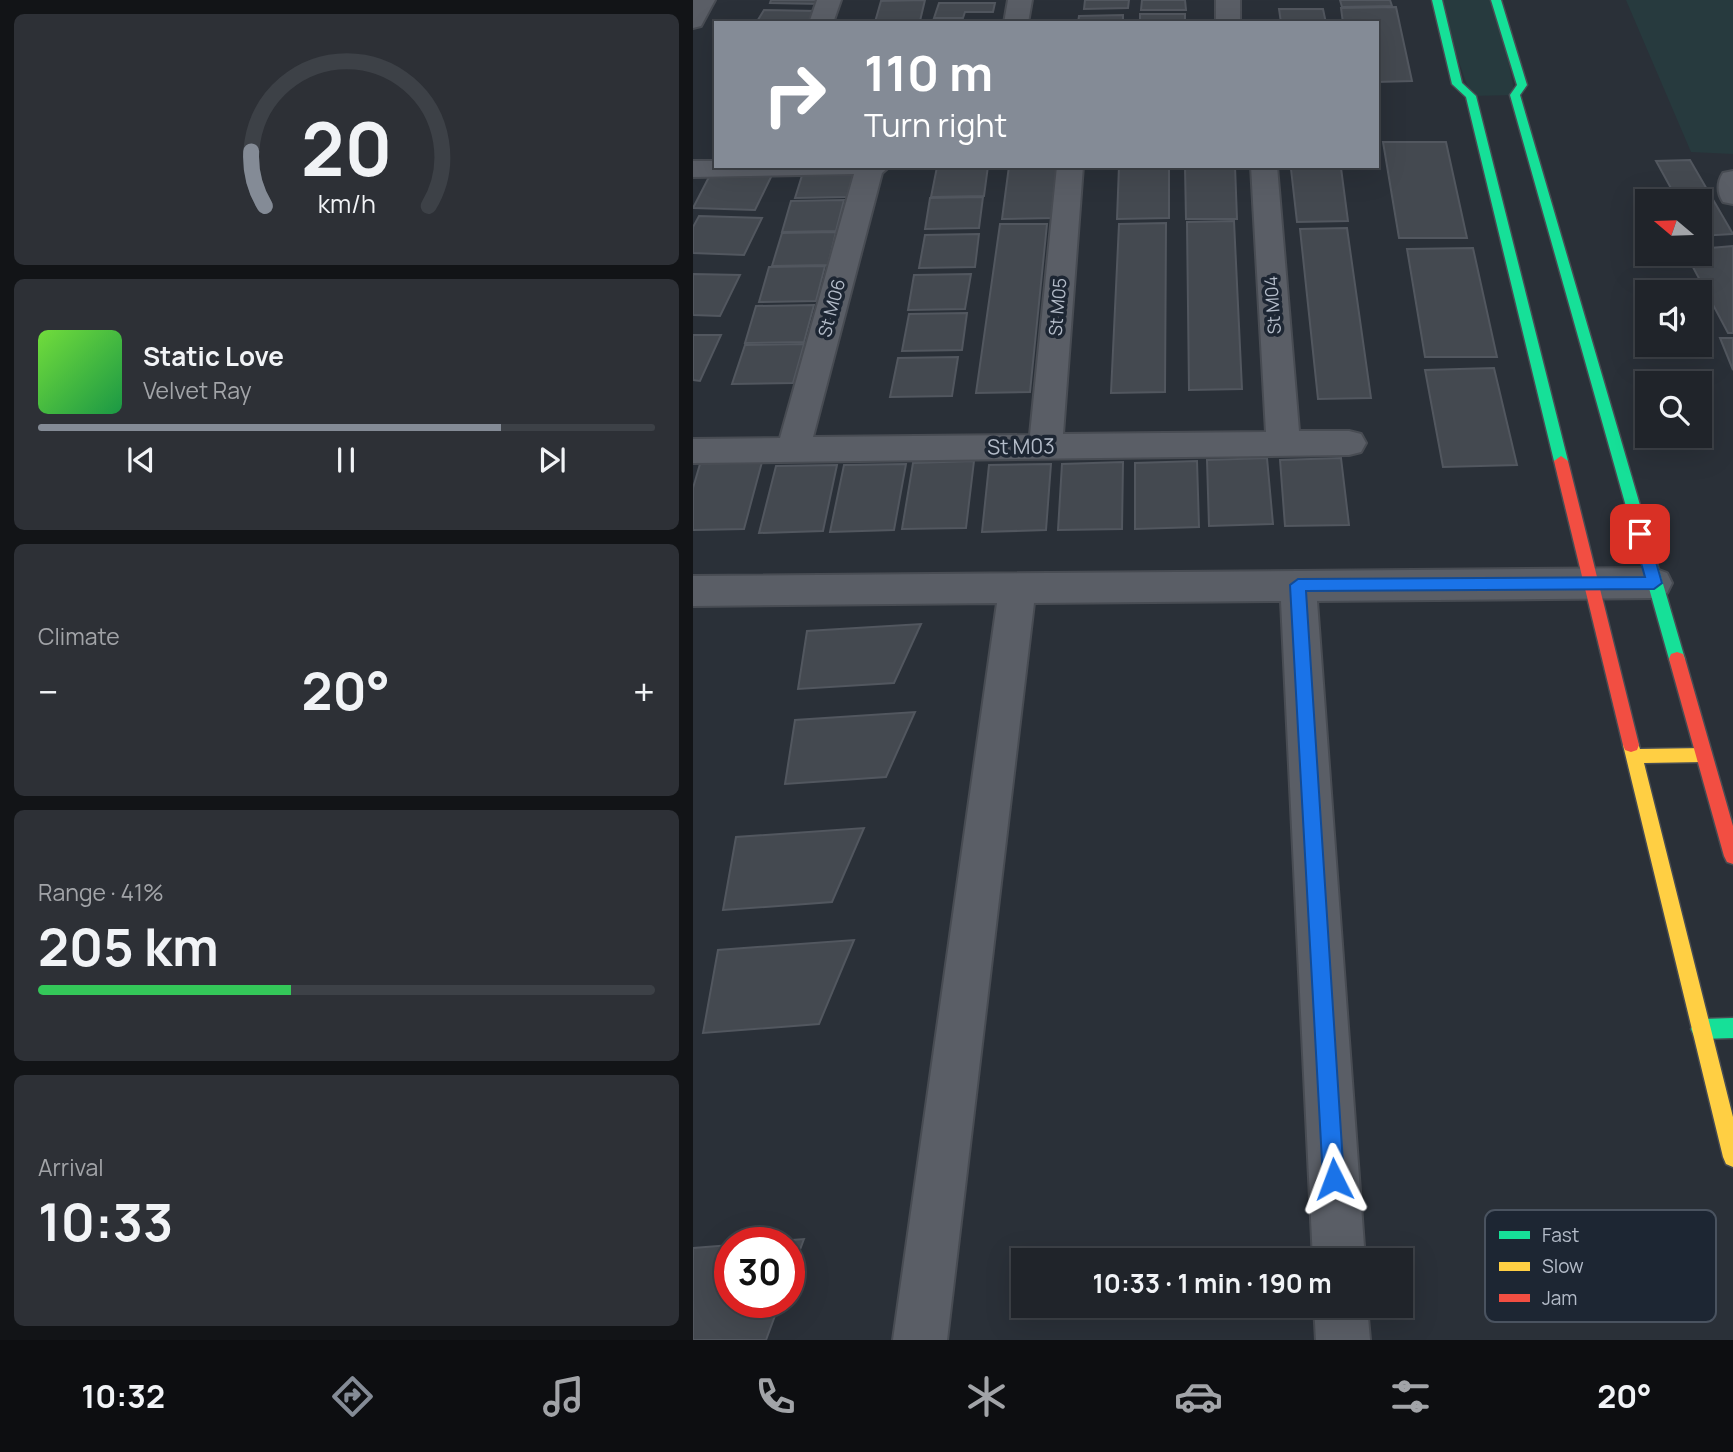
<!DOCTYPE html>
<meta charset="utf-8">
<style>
body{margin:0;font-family:Manrope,sans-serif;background:#2d3036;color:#f1f3f6;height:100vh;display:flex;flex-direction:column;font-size:26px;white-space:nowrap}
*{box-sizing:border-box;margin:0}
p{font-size:23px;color:#a2a4a8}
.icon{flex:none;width:38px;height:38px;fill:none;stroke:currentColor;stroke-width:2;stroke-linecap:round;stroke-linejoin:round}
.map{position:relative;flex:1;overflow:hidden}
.drawer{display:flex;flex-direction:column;gap:14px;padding:14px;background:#121417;width:693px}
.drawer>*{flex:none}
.banner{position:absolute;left:21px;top:21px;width:665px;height:147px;border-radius:0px;box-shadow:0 7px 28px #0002,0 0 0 2px #3d4147;background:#848b96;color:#fff;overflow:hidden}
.needle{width:46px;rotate:289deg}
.fabs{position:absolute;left:942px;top:189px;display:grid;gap:14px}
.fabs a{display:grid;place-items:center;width:77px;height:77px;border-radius:0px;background:#20242a;box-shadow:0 7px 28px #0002,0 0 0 2px #3d4147;font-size:35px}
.speed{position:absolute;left:21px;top:1227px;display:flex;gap:14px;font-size:35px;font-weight:700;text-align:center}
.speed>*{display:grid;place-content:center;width:91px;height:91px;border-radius:50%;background:#20242a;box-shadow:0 7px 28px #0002,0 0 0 2px #3d4147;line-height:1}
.speed .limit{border:10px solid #d22;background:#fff;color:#111}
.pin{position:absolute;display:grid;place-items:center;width:60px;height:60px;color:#fff;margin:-30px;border-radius:14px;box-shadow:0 4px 10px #0006}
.me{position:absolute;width:77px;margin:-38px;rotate:357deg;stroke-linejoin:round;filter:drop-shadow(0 0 5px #0008)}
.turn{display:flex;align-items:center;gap:24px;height:147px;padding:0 35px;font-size:32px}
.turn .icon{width:91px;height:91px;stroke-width:2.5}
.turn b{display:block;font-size:49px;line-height:60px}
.big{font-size:52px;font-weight:700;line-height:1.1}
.drawer .tile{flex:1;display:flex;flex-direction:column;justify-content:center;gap:10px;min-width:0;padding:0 24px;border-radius:10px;background:#2d3036}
.drawer .dial{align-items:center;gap:0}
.dial svg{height:182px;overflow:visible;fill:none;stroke:#3d4147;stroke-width:7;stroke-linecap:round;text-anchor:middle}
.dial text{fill:#f1f3f6;stroke:none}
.song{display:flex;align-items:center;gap:21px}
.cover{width:84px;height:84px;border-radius:10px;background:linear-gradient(135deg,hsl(100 70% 55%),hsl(140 70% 35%))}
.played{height:7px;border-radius:4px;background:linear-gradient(90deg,#848b96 75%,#3d4147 75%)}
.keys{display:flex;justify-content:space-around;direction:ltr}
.heat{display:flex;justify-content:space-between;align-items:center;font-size:38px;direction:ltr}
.charge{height:10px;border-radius:5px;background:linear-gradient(90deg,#34c759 41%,#3d4147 0)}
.trip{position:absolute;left:318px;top:1248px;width:402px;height:70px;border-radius:0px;background:#20242a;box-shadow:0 7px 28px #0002,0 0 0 2px #3d4147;font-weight:700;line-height:70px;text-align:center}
.menu{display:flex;height:112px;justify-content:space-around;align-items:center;background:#0d0e11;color:#a2a4a8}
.menu .icon{width:49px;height:49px}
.menu .current{color:#848b96}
.menu b{font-size:32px;color:#f1f3f6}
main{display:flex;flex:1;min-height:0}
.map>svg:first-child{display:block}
.green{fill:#273a3e}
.building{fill:#444950;stroke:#52575f;stroke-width:2}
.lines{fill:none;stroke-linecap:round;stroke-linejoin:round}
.street-casing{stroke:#484c53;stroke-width:4}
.fast-casing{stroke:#484c53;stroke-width:3}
.slow-casing{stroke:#484c53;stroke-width:3}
.jam-casing{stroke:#484c53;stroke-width:3}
.street{fill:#5a5e66;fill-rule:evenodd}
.fast{fill:#16e098;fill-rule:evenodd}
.slow{fill:#ffcf43;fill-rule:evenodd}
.jam{fill:#f24e42;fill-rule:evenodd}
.route{fill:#1a73e8;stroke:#114b97;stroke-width:2}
.labels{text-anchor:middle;stroke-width:7;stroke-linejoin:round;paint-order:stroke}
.far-street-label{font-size:18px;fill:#b4bcc9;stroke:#1d2633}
.street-label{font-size:21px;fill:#b4bcc9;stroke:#1d2633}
.key{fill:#1d2633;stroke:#4a5360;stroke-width:2}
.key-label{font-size:19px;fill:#b4bcc9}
</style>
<main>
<section class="drawer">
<div class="tile dial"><svg viewBox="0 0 100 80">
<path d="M14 69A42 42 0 1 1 86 69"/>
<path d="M14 69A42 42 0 0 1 8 45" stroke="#848b96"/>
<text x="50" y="56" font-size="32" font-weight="700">20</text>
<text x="50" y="72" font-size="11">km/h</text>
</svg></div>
<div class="tile">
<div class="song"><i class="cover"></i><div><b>Static Love</b><p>Velvet Ray</p></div></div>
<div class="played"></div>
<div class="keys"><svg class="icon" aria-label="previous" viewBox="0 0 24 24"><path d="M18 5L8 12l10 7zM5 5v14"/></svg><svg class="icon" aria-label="pause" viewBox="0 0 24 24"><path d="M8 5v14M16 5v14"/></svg><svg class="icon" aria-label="next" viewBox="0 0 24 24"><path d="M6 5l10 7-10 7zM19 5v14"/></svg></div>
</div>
<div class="tile"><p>Climate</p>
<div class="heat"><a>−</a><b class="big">20°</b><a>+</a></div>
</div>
<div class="tile"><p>Range · 41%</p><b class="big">205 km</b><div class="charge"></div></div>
<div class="tile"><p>Arrival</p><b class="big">10:33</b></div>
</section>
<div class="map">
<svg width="1040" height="1340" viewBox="0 0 1040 1340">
<rect width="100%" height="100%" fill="#2a3038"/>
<!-- green -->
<g class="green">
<path d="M744 0H803L822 95 778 96Z"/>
<path d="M933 0H1040V154L998 152Z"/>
</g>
<!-- building -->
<g class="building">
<path d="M78 0H131L129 4 77 3Z"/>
<path d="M232 0 227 21 182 22 188 1Z"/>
<path d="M392 0H436L435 8 391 9Z"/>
<path d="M449 0H492L493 10H448Z"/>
<path d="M647 0H697L699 6 649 7Z"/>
<path d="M246 3H302L300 12H272L270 18H241Z"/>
<path d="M703 7 719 81 684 82V23H650L648 8Z"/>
<path d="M586 9H630L633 23H588Z"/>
<path d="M71 10 123 11 117 23H63Z"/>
<rect x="447" y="14" width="45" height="9"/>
<path d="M430 15V23H385L386 16Z"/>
<path d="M301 20 304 23H232V22Z"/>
<path d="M690 142H753L774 238H706Z"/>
<path d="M997 160 1040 234 1006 236V201H985L963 161Z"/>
<path d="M295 166 291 196 238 197 244 167Z"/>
<path d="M316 166H366L361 218 309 219Z"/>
<path d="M426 166H476V218L424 219Z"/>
<path d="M542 166 544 219H493L492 167Z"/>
<path d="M162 168 154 197 102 198 111 169Z"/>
<path d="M648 168 655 221 604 222 598 169Z"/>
<path d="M18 173 79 175 62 210 0 208Z"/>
<path d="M290 197 286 228 232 229 237 198Z"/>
<path d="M151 200 143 231 89 232 98 201Z"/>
<path d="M6 216 69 218 51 255 0 253V227Z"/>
<path d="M541 221 549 389 496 390 494 222Z"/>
<path d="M473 223 472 392 418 393 426 224Z"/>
<path d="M307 224H354L337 392 283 393Z"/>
<path d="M654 228 678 398 625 399 607 229Z"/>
<path d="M143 232 135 265 79 266 89 233Z"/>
<path d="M286 234 282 267 226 268 232 235Z"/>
<path d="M1040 246V333H1035L993 254H1006V249Z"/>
<path d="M780 248 804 357H732L714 249Z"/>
<path d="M132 266 123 301 66 302 76 267Z"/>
<path d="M0 274 47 275 27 316 0 315Z"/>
<path d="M278 274 272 309 215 310 221 275Z"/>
<path d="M121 305 111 342 52 343 63 306Z"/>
<path d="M274 313 269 350 209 351 216 314Z"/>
<path d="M0 335H28L7 381 0 380Z"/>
<path d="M1027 338H1040V370Z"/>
<path d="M111 344 100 383 39 384 52 345Z"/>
<path d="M265 357 259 396 197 397 205 358Z"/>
<path d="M801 368 824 465 750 467 732 370Z"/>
<path d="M574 458 580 524 516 526 514 460Z"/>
<path d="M648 458 656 525 592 526 587 460Z"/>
<path d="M281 461 273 528 209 529 220 463Z"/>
<path d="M504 461 506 527 442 529V463Z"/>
<path d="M69 462 51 529 0 530V488L7 464Z"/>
<path d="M430 462 429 529 365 530 369 464Z"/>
<path d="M213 464 201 530 137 532 151 465Z"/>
<path d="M358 464 353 530 289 532 296 465Z"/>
<path d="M144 465 130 531 66 533 83 466Z"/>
<path d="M228 624 201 683 105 689 114 631Z"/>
<path d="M222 712 193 777 92 784 102 720Z"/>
<path d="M171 828 139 902 30 910 43 837Z"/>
<path d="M161 940 126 1024 10 1033 25 950Z"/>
<path d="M111 1239 96 1279V1242H71Z"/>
<path d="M37 1245V1302H87L73 1340H0V1248Z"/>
</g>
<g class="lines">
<!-- street casing -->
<g class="street-casing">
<g id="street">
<path d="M0 0H22L8 26 0 28Z"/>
<path d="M124 0H148L140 23H116Z"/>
<path d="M315 0H339L335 23H311Z"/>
<rect x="523" y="0" width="24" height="23"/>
<path d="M0 161H23V166H197L189 173 120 437 337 435 364 166H390L370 434 573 432 558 166H584L606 431H656L668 434 673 443 668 452 656 455 0 463V439L87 438 161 174 0 177Z"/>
<path d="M1040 171V204L1030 202C1024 193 1024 182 1030 173Z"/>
<path d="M961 568 974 573 979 583 974 593 961 598 624 601 672 1260H620L588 601 341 603 254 1340H200L304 603 0 606V576Z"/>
<path d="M621 1306H674L677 1340H623Z"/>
</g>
</g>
<!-- fast casing -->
<g class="fast-casing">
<g id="fast">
<path d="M739 0H749L769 83 783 96 875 461 868 466 861 461 773 97 759 84Z"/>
<path d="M798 0H808L834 85 827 95 992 659 990 664H978L976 659 817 95 824 85Z"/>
<path d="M1040 1018V1038L1008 1039 1001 1036 998 1029 1001 1022 1008 1019Z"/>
</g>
</g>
<!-- slow casing -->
<g class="slow-casing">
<path id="slow" d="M938 738 944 740 947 749 1011 748 1017 750 1019 755 1017 760 1011 762 951 763 1040 1117V1167L1033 1164 1030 1157 930 745 932 740Z"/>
</g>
<!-- jam casing -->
<g class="jam-casing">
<g id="jam">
<path d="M868 456 875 461 946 745 944 750 938 752 932 750 930 745 861 461Z"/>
<path d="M984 652 990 654 992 659 1040 826V864L1034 862 1031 856 976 659 978 654Z"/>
</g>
</g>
<!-- street -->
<use href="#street" class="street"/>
<!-- fast -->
<use href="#fast" class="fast"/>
<!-- slow -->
<use href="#slow" class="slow"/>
<!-- jam -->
<use href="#jam" class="jam"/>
</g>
<!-- route -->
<path class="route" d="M947 528 955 534 969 583 961 589 613 591 651 1179 648 1186 641 1189 633 1186 630 1179 597 585 605 579 952 577 940 534Z"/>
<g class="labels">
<!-- far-street labels -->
<g class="far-street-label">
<text transform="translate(580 305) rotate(-94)" y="6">St M04</text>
<text transform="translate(365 307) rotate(-85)" y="6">St M05</text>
<text transform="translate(139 308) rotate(-75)" y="6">St M06</text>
</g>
<!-- street labels -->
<g class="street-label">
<text transform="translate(328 447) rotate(-1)" y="7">St M03</text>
</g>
</g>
<!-- legend -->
<rect x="792" y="1210" width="231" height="112" rx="10" class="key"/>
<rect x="806" y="1231" width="31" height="8" fill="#16e098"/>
<rect x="806" y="1262" width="31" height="9" fill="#ffcf43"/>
<rect x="806" y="1294" width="31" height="8" fill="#f24e42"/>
<g class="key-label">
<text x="849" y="1242">Fast</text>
<text x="849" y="1273">Slow</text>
<text x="849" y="1305">Jam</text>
</g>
</svg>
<div class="fabs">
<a><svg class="needle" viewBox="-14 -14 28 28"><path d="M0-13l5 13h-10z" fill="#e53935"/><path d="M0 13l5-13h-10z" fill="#a2a4a8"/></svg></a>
<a><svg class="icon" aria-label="sound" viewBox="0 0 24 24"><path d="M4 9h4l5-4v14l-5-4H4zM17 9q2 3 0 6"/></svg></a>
<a><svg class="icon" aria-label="search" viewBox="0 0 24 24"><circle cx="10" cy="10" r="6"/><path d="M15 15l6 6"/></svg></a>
</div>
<div class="speed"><div class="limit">30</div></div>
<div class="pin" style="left:947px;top:534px;background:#d93025"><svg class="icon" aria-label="arrive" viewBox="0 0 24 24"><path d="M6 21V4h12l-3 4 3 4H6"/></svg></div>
<svg class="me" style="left:641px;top:1179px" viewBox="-20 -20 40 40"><path d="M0-17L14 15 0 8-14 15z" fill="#1a73e8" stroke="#fff" stroke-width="4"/></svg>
<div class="trip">10:33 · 1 min · 190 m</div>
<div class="banner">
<div class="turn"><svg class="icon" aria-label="right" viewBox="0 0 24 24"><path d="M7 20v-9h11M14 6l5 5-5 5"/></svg><div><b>110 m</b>Turn right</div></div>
</div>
</div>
</main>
<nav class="menu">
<b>10:32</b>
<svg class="icon current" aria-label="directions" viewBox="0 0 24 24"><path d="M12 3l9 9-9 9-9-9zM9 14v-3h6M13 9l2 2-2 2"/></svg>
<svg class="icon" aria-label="music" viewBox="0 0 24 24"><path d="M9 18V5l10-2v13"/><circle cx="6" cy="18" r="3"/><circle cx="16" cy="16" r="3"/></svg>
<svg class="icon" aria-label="phone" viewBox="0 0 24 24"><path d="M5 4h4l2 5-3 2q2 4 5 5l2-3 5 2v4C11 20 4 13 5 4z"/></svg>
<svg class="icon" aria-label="climate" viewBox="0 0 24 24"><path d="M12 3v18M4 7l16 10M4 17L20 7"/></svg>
<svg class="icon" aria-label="car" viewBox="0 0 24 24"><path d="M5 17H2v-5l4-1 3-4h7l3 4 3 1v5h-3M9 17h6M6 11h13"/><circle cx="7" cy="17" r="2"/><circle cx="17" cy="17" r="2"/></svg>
<svg class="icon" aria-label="filters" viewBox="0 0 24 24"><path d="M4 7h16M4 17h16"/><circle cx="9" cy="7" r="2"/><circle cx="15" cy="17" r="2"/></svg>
<b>20°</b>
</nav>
